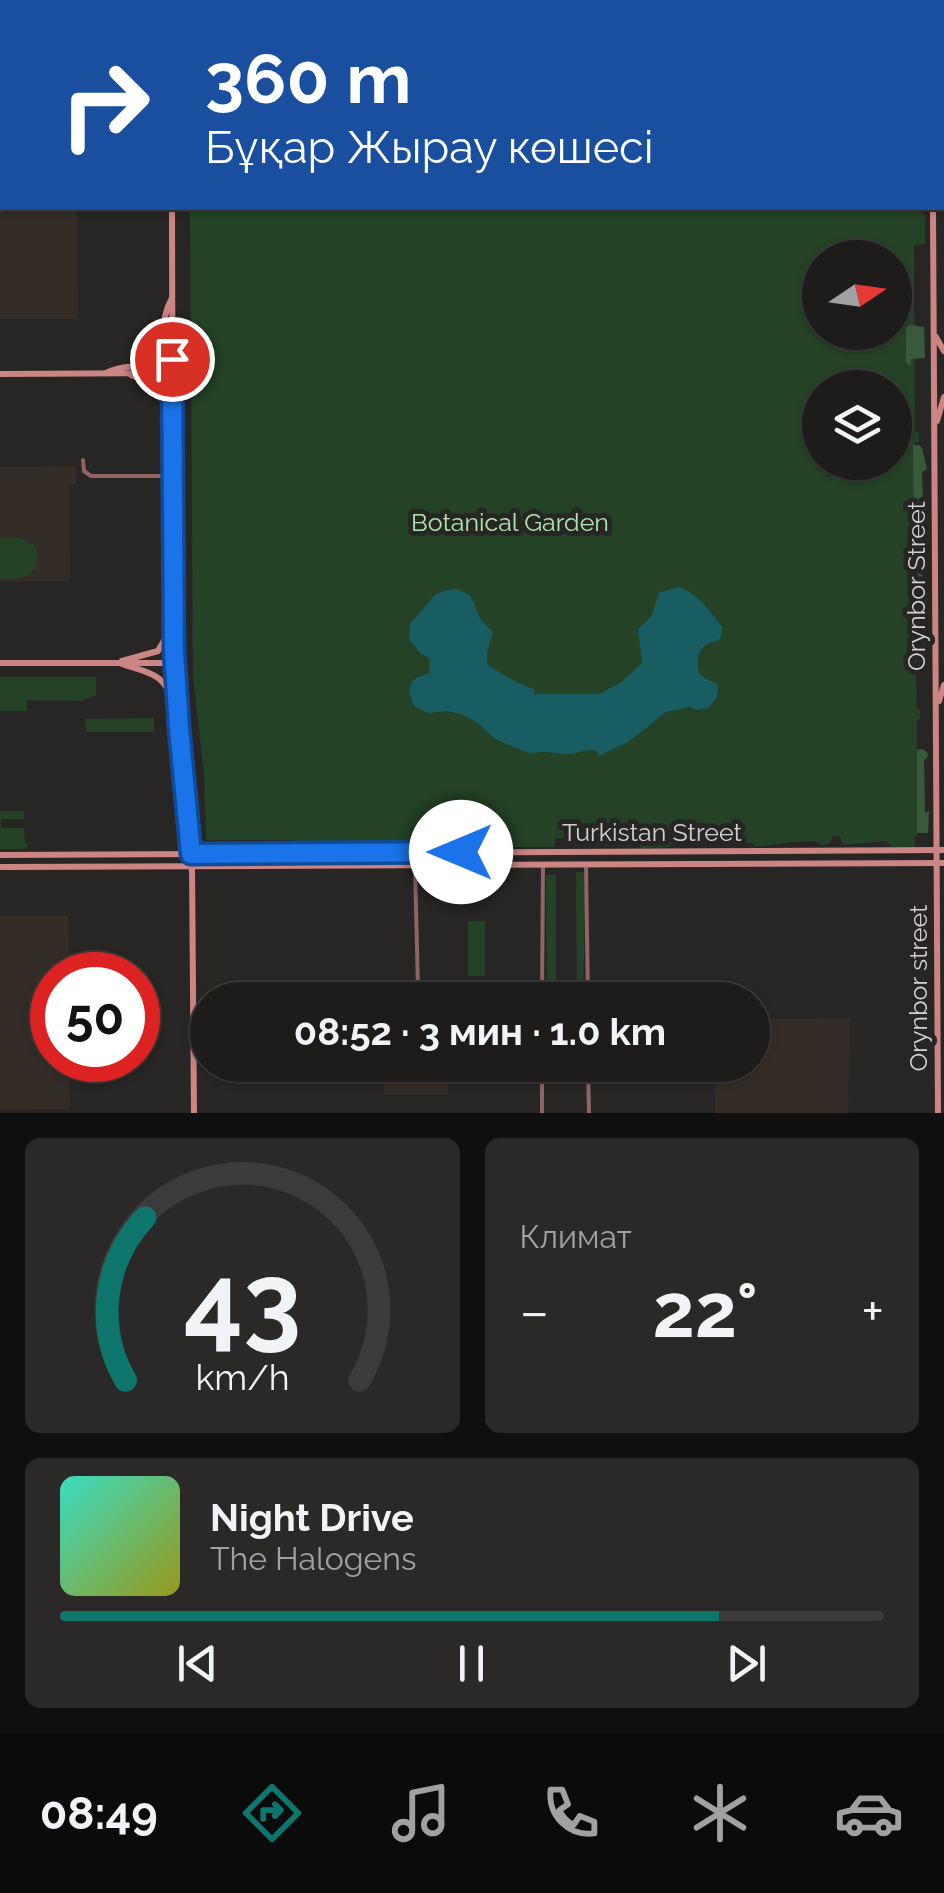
<!DOCTYPE html>
<html lang="ru">
<meta charset="utf-8">
<style>
body{margin:0;font-family:Raleway,sans-serif;background:#2b2928;color:#f1f3f6;height:100vh;display:flex;flex-direction:column;font-size:38px;white-space:nowrap}
*{box-sizing:border-box;margin:0}
p{font-size:32px;color:#a1a1a3}
.icon{flex:none;width:55px;height:55px;fill:none;stroke:currentColor;stroke-width:2;stroke-linecap:round;stroke-linejoin:round}
.map{position:relative;height:1113px;overflow:hidden}
.drawer{display:flex;flex-direction:column;gap:25px;padding:25px;background:#100f0f;flex:1}
.drawer>*{flex:none}
.top-card{position:absolute;left:0px;top:0px;width:945px;height:210px;box-shadow:0 2px 8px #0004,0 0 0 2px #3c3a3a;background:#1a4fa0;color:#fff;overflow:hidden}
.needle{width:65px;rotate:77deg}
.fabs{position:absolute;left:802px;top:240px;display:grid;gap:20px}
.fabs a{display:grid;place-items:center;width:110px;height:110px;border-radius:50%;background:#1e1c1b;box-shadow:0 2px 8px #0004,0 0 0 2px #3c3a3a;font-size:50px}
.speed{position:absolute;left:30px;top:952px;display:flex;gap:20px;font-size:50px;font-weight:700;text-align:center}
.speed>*{display:grid;place-content:center;width:130px;height:130px;border-radius:50%;background:#1e1c1b;box-shadow:0 2px 8px #0004,0 0 0 2px #3c3a3a;line-height:1}
.speed .limit{border:15px solid #d22;background:#fff;color:#111}
.pin{position:absolute;display:grid;place-items:center;width:85px;height:85px;color:#fff;margin:-42px;border:5px solid #fff;border-radius:50%;box-shadow:0 2px 10px #0007}
.me{position:absolute;width:110px;margin:-55px;rotate:270deg;stroke-linejoin:round;filter:drop-shadow(0 0 8px #0008)}
.turn{display:flex;align-items:center;gap:35px;height:210px;padding:0 40px;font-size:45px}
.turn .icon{width:130px;height:130px;stroke-width:2.5}
.turn b{display:block;font-size:70px;line-height:85px}
.big{font-size:75px;font-weight:700;line-height:1.1}
.drawer .widget{flex:1;display:flex;flex-direction:column;justify-content:center;gap:15px;min-width:0;padding:0 35px;border-radius:15px;background:#2b2928}
.drawer .dial{align-items:center;gap:0}
.dial svg{height:260px;overflow:visible;fill:none;stroke:#3c3a3a;stroke-width:7;stroke-linecap:round;text-anchor:middle}
.dial text{fill:#f1f3f6;stroke:none}
.song{display:flex;align-items:center;gap:30px}
.cover{width:120px;height:120px;border-radius:15px;background:linear-gradient(135deg,hsl(170 70% 55%),hsl(60 70% 35%))}
.played{height:10px;border-radius:5px;background:linear-gradient(90deg,#0f766e 80%,#3c3a3a 80%)}
.keys{display:flex;justify-content:space-around;direction:ltr}
.heat{display:flex;justify-content:space-between;align-items:center;font-size:55px;direction:ltr}
.drawer .tiles{flex:1;display:grid;gap:25px;grid-template-columns:1fr 1fr}
.widget:last-child{grid-column:span 2}
.trip{position:absolute;left:190px;top:982px;width:580px;height:100px;border-radius:50px;background:#1e1c1b;box-shadow:0 2px 8px #0004,0 0 0 2px #3c3a3a;font-weight:700;line-height:100px;text-align:center}
.menu{display:flex;height:160px;justify-content:space-around;align-items:center;background:#0c0b0b;color:#a1a1a3}
.menu .icon{width:70px;height:70px}
.menu .active{color:#0f766e}
.menu b{font-size:45px;color:#f1f3f6}
.map>svg:first-child{display:block}
.built{fill:#342d27}
.green{fill:#244326;fill-rule:evenodd}
.forest{fill:#385a3a}
.water{fill:#185d61}
.lines{fill:none;stroke-linecap:round;stroke-linejoin:round}
.street{stroke:#8f6462;stroke-width:4}
.secondary{stroke:#cb8684;stroke-width:6}
.tram{stroke:#7b7a78;stroke-width:2.5}
.route-casing{stroke:#114b97;stroke-width:25}
.route{stroke:#1a73e8;stroke-width:18}
.labels{text-anchor:middle;stroke-width:10;stroke-linejoin:round;paint-order:stroke}
.park-label{font-size:25px;fill:#ace5ae;stroke:#282624}
.street-label{font-size:25px;fill:#d2d1d0;stroke:#282624}
</style>
<div class="map">
<svg width="944" height="1113" viewBox="0 0 944 1113">
<rect width="100%" height="100%" fill="#282624"/>
<!-- built -->
<g class="built">
<path d="M0 203H2V208H77L78 319H0Z"/>
<path d="M76 466V484H69L70 581 0 582V467Z"/>
<path d="M0 916H68L69 975H52V1060H69L70 1109 0 1110Z"/>
<path d="M850 1018 848 1113H715V1065H752L753 1019Z"/>
<rect x="384" y="1065" width="64" height="30"/>
</g>
<!-- green -->
<g class="green">
<path d="M190 208H922V215L925 214V244L914 245 915 431 919 432V442H915L916 649 925 650 926 654 917 656 916 662 925 664 926 669 916 671 917 708 920 709V719L917 720V836H915L914 847H892L886 841 843 845 840 836H833L830 844 821 845 816 841C794 841 776 845 755 847L752 843H674L669 847 644 848 640 847 638 837 632 838 631 846H575L574 838H555L554 847H500L496 838H490L485 847 352 848 345 842 315 845 311 848 298 846 295 840H206L204 774 193 675ZM820 258H895V332H820ZM820 388H895V462H820Z"/>
<path d="M0 538H21L35 546 38 562C31 580 17 579 0 579Z"/>
<path d="M0 677H96V695L80 701 27 700V711H0Z"/>
<path d="M154 718V732H86L85 719Z"/>
<path d="M0 811H24V819H1V828H24L25 843 28 844 25 849H0Z"/>
<path d="M576 872H586L583 1000H577Z"/>
<path d="M546 875H556V1000H547Z"/>
<rect x="468" y="921" width="17" height="55"/>
</g>
<!-- forest -->
<g class="forest">
<path d="M911 325 924 327 925 358 911 359V366L906 363V327Z"/>
<path d="M913 445H919L922 448 927 469 922 472 924 531H914Z"/>
<path d="M916 537H926V548L923 551V631H926L925 650H916Z"/>
<path d="M922 749 927 752 928 756 924 760 925 813 929 811 928 833H917V750Z"/>
</g>
<!-- water -->
<path class="water" d="M678 587C697 592 711 612 722 627 722 630 722 633 721 636 716 645 714 640 706 645 697 650 694 669 702 676 707 680 713 681 718 685L717 697 708 708 697 710 690 707 666 712 628 742 599 756 596 750C586 749 579 753 569 754 555 755 545 749 531 754L495 739 478 723 461 714 447 711 427 713 414 706 409 692 411 683 416 678 430 673 429 658 420 653 409 639 410 624 435 595 446 590 458 589 470 595 481 620 493 632 487 652V664C503 675 516 683 534 689L535 694H599L620 683 642 663 638 629 651 617 659 593Z"/>
<g class="lines">
<!-- street -->
<g class="street">
<path d="M83 460 84 471 91 476H172"/>
<path d="M586 865 588 1000"/>
<path d="M415 866 418 990 424 995 449 1000"/>
<path d="M542 1000 543 865"/>
<path d="M452 1065 456 1072 542 1075"/>
<path d="M588 1065 589 1113"/>
<path d="M542 1113V1065"/>
</g>
<!-- secondary -->
<g class="secondary">
<path d="M172 0V2"/>
<path d="M937 0 938 2"/>
<path d="M942 32 944 40"/>
<path d="M942 70H944"/>
<path d="M0 75H2"/>
<path d="M172 208 173 624 179 728 192 866 194 1113"/>
<path d="M933 208 938 1113"/>
<path d="M936 337 944 351"/>
<path d="M106 373C125 363 140 370 157 359 164 339 161 317 172 298"/>
<path d="M0 374 172 373"/>
<path d="M131 375 157 386 161 393 169 432"/>
<path d="M937 421 944 397"/>
<path d="M122 661 158 651 173 625"/>
<path d="M0 663H175"/>
<path d="M122 664C152 674 164 673 175 705"/>
<path d="M939 701 944 685"/>
<path d="M0 855 944 850"/>
<path d="M0 867 944 863"/>
</g>
<!-- tram -->
<g class="tram">
<path d="M942 92H944"/>
<path d="M0 98H2"/>
</g>
</g>
<g class="lines">
<!-- route casing -->
<g class="route-casing">
<path id="route" d="M172 359 174 652 179 728 191 854 461 852"/>
</g>
<!-- route -->
<use href="#route" class="route"/>
</g>
<g class="labels">
<!-- park labels -->
<g class="park-label">
<text x="510" y="531">Botanical Garden</text>
</g>
<!-- street labels -->
<g class="street-label">
<text transform="translate(916 586) rotate(-90)" y="9">Orynbor Street</text>
<text x="652" y="841">Turkistan Street</text>
<text transform="translate(918 988) rotate(-90)" y="9">Orynbor street</text>
</g>
</g>
</svg>
<div class="fabs">
<a><svg class="needle" viewBox="-14 -14 28 28"><path d="M0-13l5 13h-10z" fill="#e53935"/><path d="M0 13l5-13h-10z" fill="#a1a1a3"/></svg></a>
<a><svg class="icon" aria-label="layers" viewBox="0 0 24 24"><path d="M12 4l9 5-9 5-9-5zM3 14l9 5 9-5"/></svg></a>
</div>
<div class="speed"><div class="limit">50</div></div>
<div class="pin" style="left:172px;top:359px;background:#d93025"><svg class="icon" aria-label="arrive" viewBox="0 0 24 24"><path d="M6 21V4h12l-3 4 3 4H6"/></svg></div>
<svg class="me" style="left:461px;top:852px" viewBox="-20 -20 40 40"><circle r="19" fill="#fff"/><path d="M0-13L10 11 0 6-10 11z" fill="#1a73e8"/></svg>
<div class="trip">08:52 · 3 мин · 1.0 km</div>
<div class="top-card">
<div class="turn"><svg class="icon" aria-label="right" viewBox="0 0 24 24"><path d="M7 20v-9h11M14 6l5 5-5 5"/></svg><div><b>360 m</b>Бұқар Жырау көшесі</div></div>
</div>
</div>
<section class="drawer">
<div class="tiles">
<div class="widget dial"><svg viewBox="0 0 100 80">
<path d="M14 69A42 42 0 1 1 86 69"/>
<path d="M14 69A42 42 0 0 1 20 19" stroke="#0f766e"/>
<text x="50" y="56" font-size="32" font-weight="700">43</text>
<text x="50" y="72" font-size="11">km/h</text>
</svg></div>
<div class="widget"><p>Климат</p>
<div class="heat"><a>−</a><b class="big">22°</b><a>+</a></div>
</div>
<div class="widget">
<div class="song"><i class="cover"></i><div><b>Night Drive</b><p>The Halogens</p></div></div>
<div class="played"></div>
<div class="keys"><svg class="icon" aria-label="previous" viewBox="0 0 24 24"><path d="M18 5L8 12l10 7zM5 5v14"/></svg><svg class="icon" aria-label="pause" viewBox="0 0 24 24"><path d="M8 5v14M16 5v14"/></svg><svg class="icon" aria-label="next" viewBox="0 0 24 24"><path d="M6 5l10 7-10 7zM19 5v14"/></svg></div>
</div>
</div>
</section>
<nav class="menu">
<b>08:49</b>
<svg class="icon active" aria-label="directions" viewBox="0 0 24 24"><path d="M12 3l9 9-9 9-9-9zM9 14v-3h6M13 9l2 2-2 2"/></svg>
<svg class="icon" aria-label="music" viewBox="0 0 24 24"><path d="M9 18V5l10-2v13"/><circle cx="6" cy="18" r="3"/><circle cx="16" cy="16" r="3"/></svg>
<svg class="icon" aria-label="phone" viewBox="0 0 24 24"><path d="M5 4h4l2 5-3 2q2 4 5 5l2-3 5 2v4C11 20 4 13 5 4z"/></svg>
<svg class="icon" aria-label="climate" viewBox="0 0 24 24"><path d="M12 3v18M4 7l16 10M4 17L20 7"/></svg>
<svg class="icon" aria-label="car" viewBox="0 0 24 24"><path d="M5 17H2v-5l4-1 3-4h7l3 4 3 1v5h-3M9 17h6M6 11h13"/><circle cx="7" cy="17" r="2"/><circle cx="17" cy="17" r="2"/></svg>
</nav>
